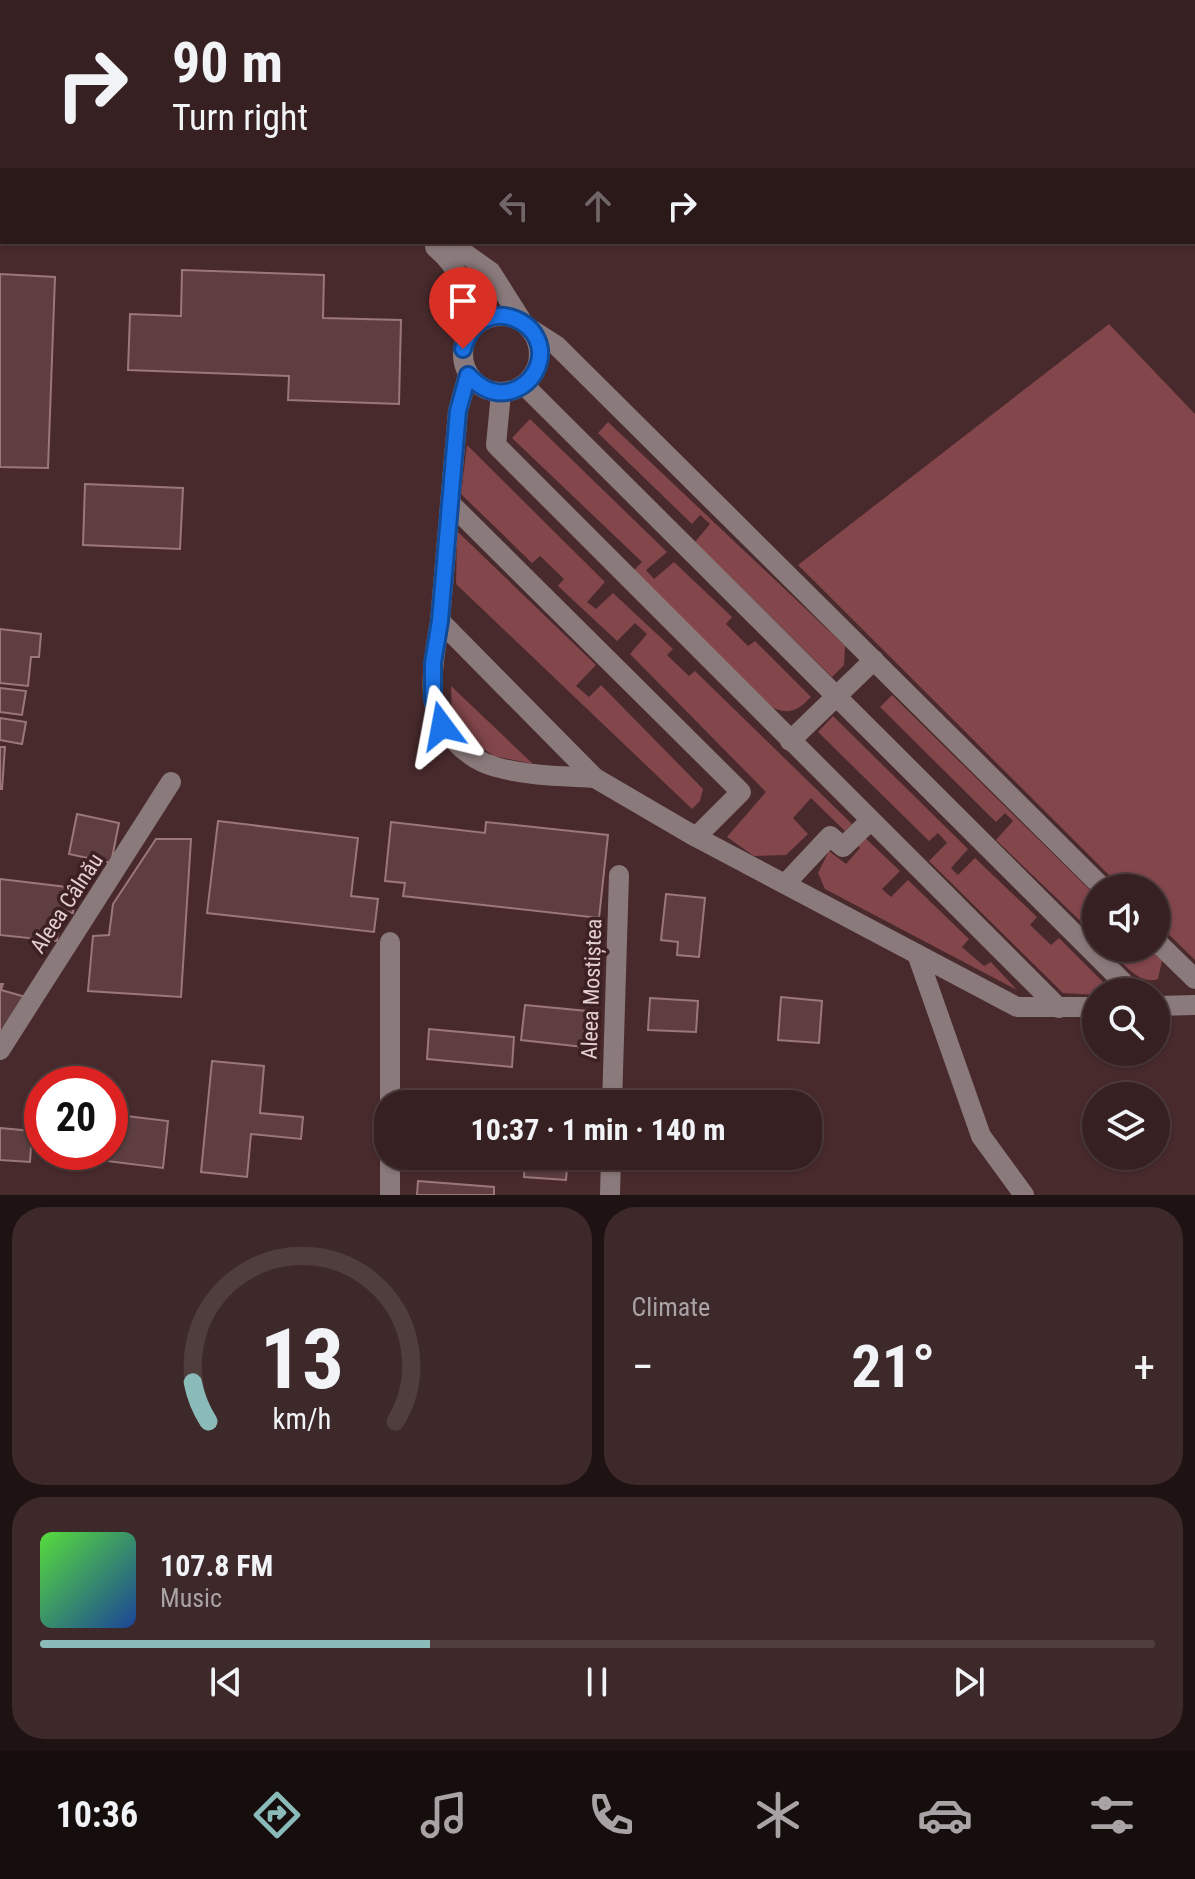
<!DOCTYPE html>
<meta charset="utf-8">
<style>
body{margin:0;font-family:"Roboto Condensed",sans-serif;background:#3d282a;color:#f1f3f6;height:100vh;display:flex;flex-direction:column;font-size:30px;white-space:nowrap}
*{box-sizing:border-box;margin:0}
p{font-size:26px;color:#aaa3a5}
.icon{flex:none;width:44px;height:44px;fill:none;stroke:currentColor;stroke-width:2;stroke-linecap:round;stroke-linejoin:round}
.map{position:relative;height:1195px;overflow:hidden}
.drawer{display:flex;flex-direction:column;gap:12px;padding:12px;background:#1e1212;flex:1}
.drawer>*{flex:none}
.guide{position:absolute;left:0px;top:0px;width:1196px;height:244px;box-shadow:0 2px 6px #0004,0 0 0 2px #503e3f;background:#362021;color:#f1f3f6;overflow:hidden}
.fabs{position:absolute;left:1082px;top:874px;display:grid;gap:16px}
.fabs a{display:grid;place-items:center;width:88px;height:88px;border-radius:50%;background:#362021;box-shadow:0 2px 6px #0004,0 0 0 2px #503e3f;font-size:40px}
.speed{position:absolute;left:24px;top:1066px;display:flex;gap:16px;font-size:40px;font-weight:700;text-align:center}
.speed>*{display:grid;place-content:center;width:104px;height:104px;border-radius:50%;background:#362021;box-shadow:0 2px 6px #0004,0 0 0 2px #503e3f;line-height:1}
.speed .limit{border:12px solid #d22;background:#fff;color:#111}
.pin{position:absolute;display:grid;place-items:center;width:68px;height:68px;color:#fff;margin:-82px -34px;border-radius:50% 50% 50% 0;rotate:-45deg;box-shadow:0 0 8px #0007}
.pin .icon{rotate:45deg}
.me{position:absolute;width:88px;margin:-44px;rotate:347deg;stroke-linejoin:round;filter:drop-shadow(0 0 6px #0008)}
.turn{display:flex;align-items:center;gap:28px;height:168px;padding:0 40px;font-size:36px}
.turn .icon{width:104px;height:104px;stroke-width:2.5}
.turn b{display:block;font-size:56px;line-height:68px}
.lanes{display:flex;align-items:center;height:76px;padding:0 40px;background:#0003;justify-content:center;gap:40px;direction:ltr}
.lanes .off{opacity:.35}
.big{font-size:60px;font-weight:700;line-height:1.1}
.drawer .card{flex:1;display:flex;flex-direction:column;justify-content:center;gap:12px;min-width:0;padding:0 28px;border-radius:32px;background:#3d282a}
.drawer .dial{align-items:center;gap:0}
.dial svg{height:208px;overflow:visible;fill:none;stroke:#503e3f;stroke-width:7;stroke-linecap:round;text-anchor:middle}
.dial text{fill:#f1f3f6;stroke:none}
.song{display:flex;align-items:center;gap:24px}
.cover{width:96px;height:96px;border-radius:12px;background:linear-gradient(135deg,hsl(110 70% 55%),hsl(220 70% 35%))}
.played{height:8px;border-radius:4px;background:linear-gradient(90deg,#8bbbb9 35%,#503e3f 35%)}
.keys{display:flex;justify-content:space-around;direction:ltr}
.heat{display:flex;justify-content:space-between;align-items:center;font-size:44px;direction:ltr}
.drawer .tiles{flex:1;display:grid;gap:12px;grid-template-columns:1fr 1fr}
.card:last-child{grid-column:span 2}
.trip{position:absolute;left:374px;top:1090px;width:448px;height:80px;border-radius:32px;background:#362021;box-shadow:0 2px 6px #0004,0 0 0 2px #503e3f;font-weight:700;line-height:80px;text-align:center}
.menu{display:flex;height:128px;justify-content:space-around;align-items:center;background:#160d0d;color:#aaa3a5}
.menu .icon{width:56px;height:56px}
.menu .on{color:#8bbbb9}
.menu b{font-size:36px;color:#f1f3f6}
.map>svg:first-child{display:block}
.green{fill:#82464b}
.building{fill:#5e3e40;stroke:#9b7779;stroke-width:2}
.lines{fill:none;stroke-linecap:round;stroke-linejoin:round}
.minor{stroke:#8b7a7b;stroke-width:20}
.route-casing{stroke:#114b97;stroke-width:20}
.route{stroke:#1a73e8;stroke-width:14}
.labels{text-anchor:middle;stroke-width:7;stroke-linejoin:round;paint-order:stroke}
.street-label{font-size:22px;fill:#e3cfd0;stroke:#3d2022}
</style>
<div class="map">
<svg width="1195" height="1195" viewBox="0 0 1195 1195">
<rect width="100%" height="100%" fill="#482a2c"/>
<!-- green -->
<g class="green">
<path d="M1109 324 1195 414V960L1156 922V888H1122L798 565Z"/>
<path d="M530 419 667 552 646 570 654 579 674 562 732 617 726 624 748 646 755 641 811 697C798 710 790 716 772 707L634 570 642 562 512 438Z"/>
<path d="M608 422 845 646 844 665 832 677 695 542 710 524 700 515 692 524 598 433Z"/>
<path d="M467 445 605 582 587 602 596 609 613 593 673 649 667 655 689 676 695 671 852 824 845 831 811 798 793 818 808 834 786 855 754 856 727 837 766 792 630 654 647 634 635 623 617 641 558 586 564 579 540 556 532 563 461 494Z"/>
<path d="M457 531 596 665 576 686 589 697 601 685 703 789 700 801 692 809 456 584Z"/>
<path d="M451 686 533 764 494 756 470 740 452 713Z"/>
<path d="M892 695 1096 896V936L996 840 1013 821 1005 813 996 822 880 707Z"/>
<path d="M833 716 968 849 951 868 958 875 975 858 1037 917 1030 925 1051 945 1059 938 1113 992H1096V995L1063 993 929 861 947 843 938 833 929 841 818 732Z"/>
<path d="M861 834 900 871 882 889 891 897 908 880 969 939 962 947 984 966 991 962 1017 990 825 889 818 873 829 851 846 864 860 848 854 840Z"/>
<path d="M1108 948H1149L1162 961 1158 979C1138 986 1122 961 1108 948Z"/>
</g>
<!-- building -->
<g class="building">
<path d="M0 12 2 13V61H0Z"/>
<path d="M182 270 324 275 323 318 401 320 399 404 288 400 289 376 128 370 130 314 181 316Z"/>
<path d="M0 274 55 277 48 468 0 467Z"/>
<path d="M85 484 183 488 180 549 83 545Z"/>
<path d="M0 629 41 634 39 657H31L28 686 0 683Z"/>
<path d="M0 688 26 691 22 715 0 712Z"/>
<path d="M0 718 26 722 22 744 0 740Z"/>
<path d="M0 747H5L2 789H0Z"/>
<path d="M77 814 119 823 111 863 69 854Z"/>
<path d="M218 821 358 838 351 896 378 899 374 932 207 913Z"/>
<path d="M391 822 485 833 486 822 608 835 599 918 403 896 405 883 385 881Z"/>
<path d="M156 839H191L181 997 88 991 93 936 109 935 113 904Z"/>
<path d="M0 879 75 888 73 913 60 911 57 941 0 935Z"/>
<path d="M666 894 705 898 699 957 677 955 678 942 661 940Z"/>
<path d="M0 984H3L1 990 26 997 0 1041Z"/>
<path d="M781 997 822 1001 819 1043 778 1040Z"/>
<path d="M650 998 698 1001 696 1032 648 1030Z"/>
<path d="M525 1005 587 1011 583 1047 521 1040Z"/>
<path d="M429 1029 514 1037 512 1067 427 1059Z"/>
<path d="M212 1061 264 1066 260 1113 303 1117 301 1139 251 1134 247 1177 201 1172Z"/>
<path d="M110 1114 168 1121 163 1168 74 1157 75 1152H110Z"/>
<path d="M0 1128 32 1131 30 1162 0 1160Z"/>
<path d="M525 1156H568L566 1180 524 1177Z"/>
<path d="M643 1156H705V1166L643 1163Z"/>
<path d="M742 1156H792L791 1169 741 1163Z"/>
<path d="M418 1181 494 1187V1195H417Z"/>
</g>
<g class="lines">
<!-- minor -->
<g class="minor">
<path d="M0 229H2"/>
<path d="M435 242 463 252 491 272 522 321"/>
<path d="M435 247C468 275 465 296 466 337"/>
<circle cx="501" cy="354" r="38"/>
<path d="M532 330 557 346 1103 888"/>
<path d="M468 375 458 411 440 621 595 778 696 837 1017 1007H1096"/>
<path d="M524 385 1133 992"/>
<path d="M501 393 496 445 1059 1008"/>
<path d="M451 504 741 792 696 837"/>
<path d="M440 621C436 646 431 671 433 696 436 728 465 759 496 767 527 776 563 776 595 778"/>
<path d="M790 741 874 660"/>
<path d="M785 884 830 836 843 847 870 821"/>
<path d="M1156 941 1195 979"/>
<path d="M917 954 981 1136 1024 1195"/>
<path d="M1156 1006 1195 1005"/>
<path d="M0 1050 171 782"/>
<path d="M390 1104V942"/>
<path d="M612 1104 619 875"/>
<path d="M390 1195V1156"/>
<path d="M610 1195 611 1156"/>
</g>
</g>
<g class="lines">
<!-- route casing -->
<g class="route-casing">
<path id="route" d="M442 726 433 699V663L440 621 458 411 468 375C479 387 494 396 511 391 521 388 530 381 535 372 561 324 480 286 463 349"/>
</g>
<!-- route -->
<use href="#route" class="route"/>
</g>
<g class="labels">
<!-- street labels -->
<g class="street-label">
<text transform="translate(66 903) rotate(-57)" y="8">Aleea Câlnău</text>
<text transform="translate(591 989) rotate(-88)" y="8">Aleea Mostiștea</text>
</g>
</g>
</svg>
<div class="fabs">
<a><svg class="icon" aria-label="sound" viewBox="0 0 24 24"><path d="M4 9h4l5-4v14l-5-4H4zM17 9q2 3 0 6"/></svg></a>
<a><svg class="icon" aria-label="search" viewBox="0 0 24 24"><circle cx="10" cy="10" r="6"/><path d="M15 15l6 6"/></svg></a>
<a><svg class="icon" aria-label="layers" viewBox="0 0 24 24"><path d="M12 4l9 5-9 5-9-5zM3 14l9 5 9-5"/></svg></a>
</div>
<div class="speed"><div class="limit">20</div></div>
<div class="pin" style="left:463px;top:349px;background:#d93025"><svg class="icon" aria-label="arrive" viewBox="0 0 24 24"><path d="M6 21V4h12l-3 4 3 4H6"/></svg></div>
<svg class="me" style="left:442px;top:726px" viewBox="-20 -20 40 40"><path d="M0-17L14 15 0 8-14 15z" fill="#1a73e8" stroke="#fff" stroke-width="4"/></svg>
<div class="trip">10:37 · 1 min · 140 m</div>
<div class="guide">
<div class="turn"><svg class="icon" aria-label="right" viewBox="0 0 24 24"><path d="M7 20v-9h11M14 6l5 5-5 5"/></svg><div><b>90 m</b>Turn right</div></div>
<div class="lanes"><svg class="icon off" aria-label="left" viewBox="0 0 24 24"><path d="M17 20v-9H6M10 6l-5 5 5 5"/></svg><svg class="icon off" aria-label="ahead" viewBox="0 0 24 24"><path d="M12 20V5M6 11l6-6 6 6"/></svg><svg class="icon" aria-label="right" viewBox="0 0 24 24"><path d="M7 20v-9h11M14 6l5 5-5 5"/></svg></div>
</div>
</div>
<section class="drawer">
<div class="tiles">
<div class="card dial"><svg viewBox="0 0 100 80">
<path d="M14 69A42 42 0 1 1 86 69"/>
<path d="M14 69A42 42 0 0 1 8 54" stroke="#8bbbb9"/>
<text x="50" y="56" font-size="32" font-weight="700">13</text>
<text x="50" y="72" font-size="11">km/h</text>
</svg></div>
<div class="card"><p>Climate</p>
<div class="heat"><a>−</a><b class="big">21°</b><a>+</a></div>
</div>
<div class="card">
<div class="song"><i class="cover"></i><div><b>107.8 FM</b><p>Music</p></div></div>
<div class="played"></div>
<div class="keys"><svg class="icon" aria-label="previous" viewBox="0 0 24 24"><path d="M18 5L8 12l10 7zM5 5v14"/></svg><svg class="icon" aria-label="pause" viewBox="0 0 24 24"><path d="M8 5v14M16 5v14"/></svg><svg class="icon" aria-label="next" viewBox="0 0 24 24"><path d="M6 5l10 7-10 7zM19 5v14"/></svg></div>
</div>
</div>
</section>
<nav class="menu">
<b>10:36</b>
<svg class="icon on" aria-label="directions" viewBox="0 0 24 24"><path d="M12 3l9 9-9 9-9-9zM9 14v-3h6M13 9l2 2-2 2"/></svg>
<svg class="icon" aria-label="music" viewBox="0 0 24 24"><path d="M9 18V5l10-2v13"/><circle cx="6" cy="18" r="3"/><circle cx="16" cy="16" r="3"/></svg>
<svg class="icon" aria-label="phone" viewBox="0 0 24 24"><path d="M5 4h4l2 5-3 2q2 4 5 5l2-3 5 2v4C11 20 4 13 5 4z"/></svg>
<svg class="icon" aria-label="climate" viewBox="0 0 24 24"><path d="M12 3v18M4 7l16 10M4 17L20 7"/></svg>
<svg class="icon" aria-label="car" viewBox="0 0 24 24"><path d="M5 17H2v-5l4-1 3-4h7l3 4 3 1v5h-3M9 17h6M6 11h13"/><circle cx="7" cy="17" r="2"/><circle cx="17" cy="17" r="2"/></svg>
<svg class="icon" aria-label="filters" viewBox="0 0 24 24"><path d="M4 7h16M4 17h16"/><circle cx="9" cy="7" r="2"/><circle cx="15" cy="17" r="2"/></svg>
</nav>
